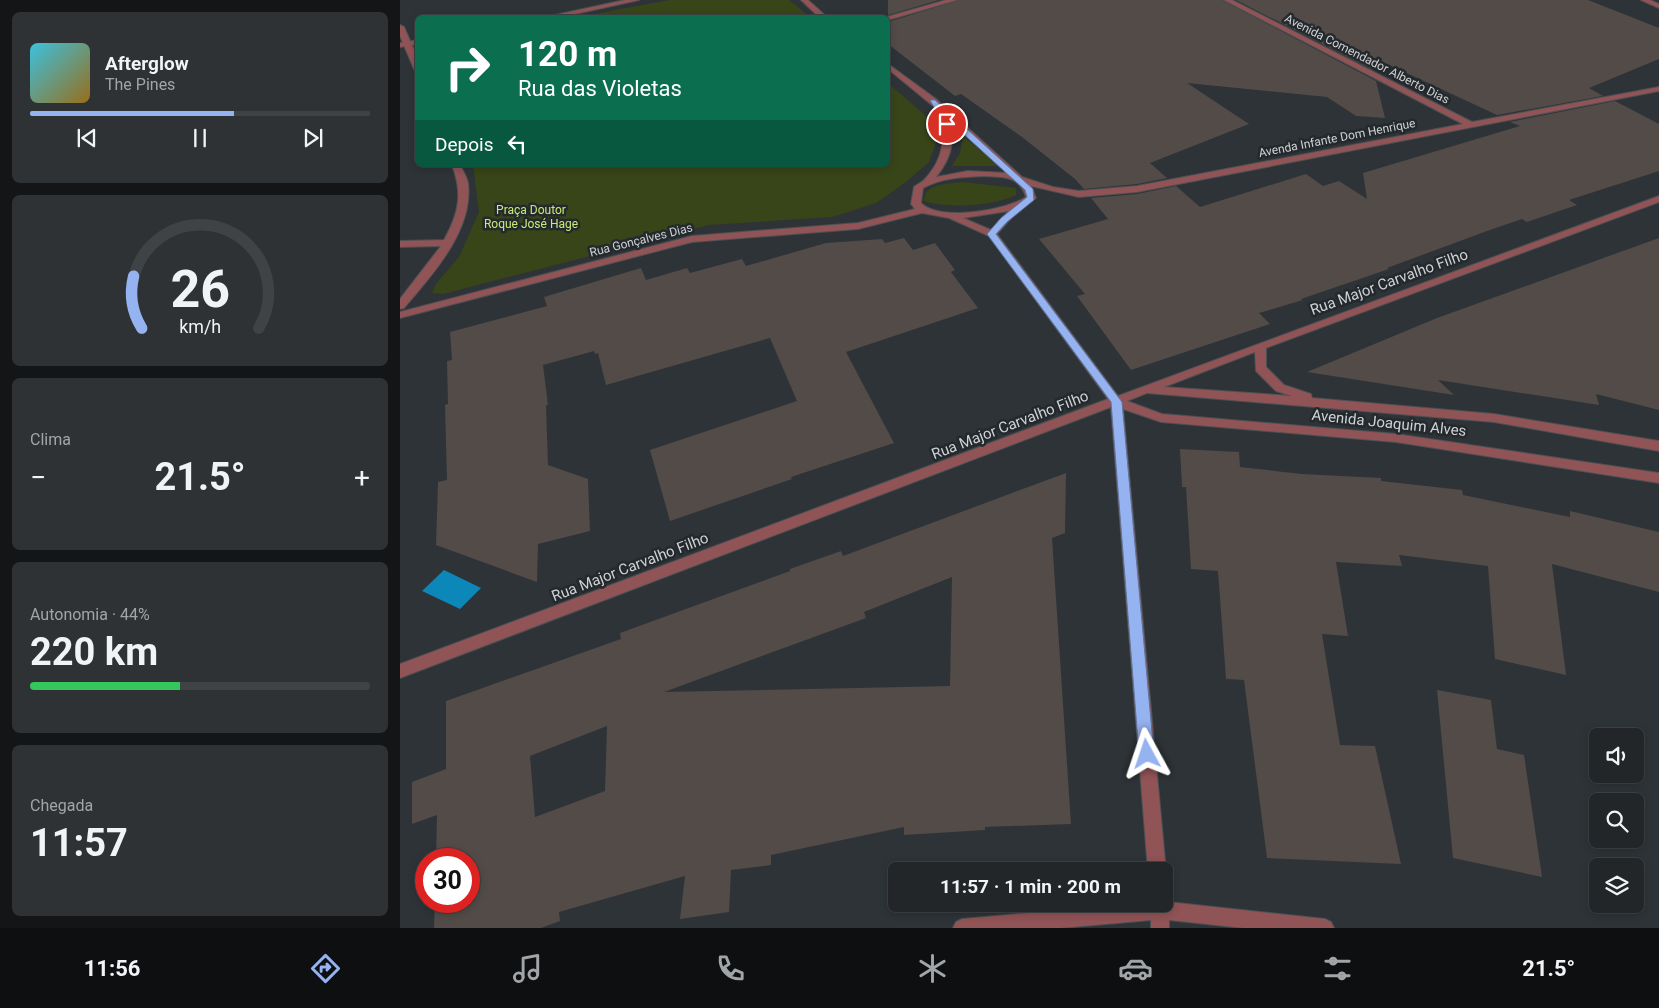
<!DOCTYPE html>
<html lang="pt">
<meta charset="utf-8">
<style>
body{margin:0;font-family:Roboto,sans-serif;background:#2e3235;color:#f1f3f6;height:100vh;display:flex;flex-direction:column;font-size:19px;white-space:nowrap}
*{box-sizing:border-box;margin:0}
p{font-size:16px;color:#a2a5a8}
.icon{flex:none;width:28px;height:28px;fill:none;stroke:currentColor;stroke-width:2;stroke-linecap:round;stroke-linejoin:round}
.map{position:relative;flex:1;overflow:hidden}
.drawer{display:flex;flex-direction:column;gap:12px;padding:12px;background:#131517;width:400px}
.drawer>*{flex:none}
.top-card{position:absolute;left:15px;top:15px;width:475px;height:152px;border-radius:8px;box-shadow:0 2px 8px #0003,0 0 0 1px #3f4346;background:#0b6e4f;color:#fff;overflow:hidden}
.fabs{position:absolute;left:1189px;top:728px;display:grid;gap:10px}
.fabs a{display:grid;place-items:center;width:55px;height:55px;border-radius:8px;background:#222629;box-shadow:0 2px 8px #0003,0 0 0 1px #3f4346;font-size:25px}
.speed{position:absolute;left:15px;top:848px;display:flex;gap:10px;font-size:25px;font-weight:700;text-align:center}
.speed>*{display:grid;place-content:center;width:65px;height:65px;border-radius:50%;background:#222629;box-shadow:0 2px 8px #0003,0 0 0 1px #3f4346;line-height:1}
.speed .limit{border:8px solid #d22;background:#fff;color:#111}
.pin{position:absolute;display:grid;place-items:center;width:42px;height:42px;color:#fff;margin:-21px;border:2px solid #fff;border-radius:50%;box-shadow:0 1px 5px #0007}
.me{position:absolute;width:55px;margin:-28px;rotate:355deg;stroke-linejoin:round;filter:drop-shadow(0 0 4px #0008)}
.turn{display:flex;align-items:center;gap:18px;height:105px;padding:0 20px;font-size:22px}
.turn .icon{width:65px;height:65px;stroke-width:2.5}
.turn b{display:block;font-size:35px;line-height:42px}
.then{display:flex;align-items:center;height:48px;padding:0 20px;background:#0003;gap:10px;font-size:19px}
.big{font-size:38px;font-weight:700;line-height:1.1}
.drawer .card{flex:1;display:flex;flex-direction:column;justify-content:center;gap:8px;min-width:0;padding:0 18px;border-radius:8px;background:#2e3235}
.drawer .dial{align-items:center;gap:0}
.dial svg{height:130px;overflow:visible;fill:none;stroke:#3f4346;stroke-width:7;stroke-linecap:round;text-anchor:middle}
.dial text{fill:#f1f3f6;stroke:none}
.song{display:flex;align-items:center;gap:15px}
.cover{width:60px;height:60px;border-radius:8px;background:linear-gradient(135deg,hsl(190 70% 55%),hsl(40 70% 35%))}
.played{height:5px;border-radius:2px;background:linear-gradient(90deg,#95b2f1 60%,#3f4346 60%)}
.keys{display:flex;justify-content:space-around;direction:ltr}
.heat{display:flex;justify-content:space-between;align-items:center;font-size:28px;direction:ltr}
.charge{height:8px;border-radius:4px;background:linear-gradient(90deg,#34c759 44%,#3f4346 0)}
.trip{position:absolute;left:488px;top:862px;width:285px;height:50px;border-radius:8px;background:#222629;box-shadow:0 2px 8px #0003,0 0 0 1px #3f4346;font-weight:700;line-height:50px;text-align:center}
.dock{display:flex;height:80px;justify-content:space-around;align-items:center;background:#0e0f10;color:#a2a5a8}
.dock .icon{width:35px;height:35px}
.dock .active{color:#95b2f1}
.dock b{font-size:22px;color:#f1f3f6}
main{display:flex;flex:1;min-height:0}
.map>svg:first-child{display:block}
.green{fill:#384518}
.water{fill:#0b87ba}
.building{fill:#524b48;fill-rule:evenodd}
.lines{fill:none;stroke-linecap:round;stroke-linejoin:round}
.minor-casing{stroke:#4b5053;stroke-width:2}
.tertiary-casing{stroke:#4b5053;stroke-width:2}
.minor{fill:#905356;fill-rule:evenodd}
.tertiary{fill:#905356;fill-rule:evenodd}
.route{fill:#95b2f1;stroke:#61749d}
.labels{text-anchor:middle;stroke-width:5;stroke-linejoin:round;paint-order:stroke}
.far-street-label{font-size:12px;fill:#cfd2d5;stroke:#24292d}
.far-park-label{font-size:12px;fill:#c7eb74;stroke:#24292d}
.street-label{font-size:15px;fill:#cfd2d5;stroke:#24292d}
</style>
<main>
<section class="drawer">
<div class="card">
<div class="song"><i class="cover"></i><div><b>Afterglow</b><p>The Pines</p></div></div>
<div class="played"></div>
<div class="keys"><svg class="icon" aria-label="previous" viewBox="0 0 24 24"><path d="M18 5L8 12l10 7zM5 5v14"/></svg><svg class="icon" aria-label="pause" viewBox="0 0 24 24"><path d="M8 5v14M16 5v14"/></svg><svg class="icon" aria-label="next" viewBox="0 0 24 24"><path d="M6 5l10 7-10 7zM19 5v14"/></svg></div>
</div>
<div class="card dial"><svg viewBox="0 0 100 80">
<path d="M14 69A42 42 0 1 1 86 69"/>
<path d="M14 69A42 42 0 0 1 9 37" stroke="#95b2f1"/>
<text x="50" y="56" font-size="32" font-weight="700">26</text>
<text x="50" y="72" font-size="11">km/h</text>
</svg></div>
<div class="card"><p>Clima</p>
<div class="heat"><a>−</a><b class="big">21.5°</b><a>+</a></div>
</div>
<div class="card"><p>Autonomia · 44%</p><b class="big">220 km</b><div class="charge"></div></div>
<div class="card"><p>Chegada</p><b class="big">11:57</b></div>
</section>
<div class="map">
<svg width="1259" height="928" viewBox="0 0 1259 928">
<rect width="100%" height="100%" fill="#2e3337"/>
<!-- green -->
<g class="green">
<path d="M269 0H389L410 17H178Z"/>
<path d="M488 83 527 117 537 140 529 162 506 182 476 203 432 217 309 225 43 294 32 293 36 284 59 257 79 212 73 165H488Z"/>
<path d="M563 136 599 166H552L560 153Z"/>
<path d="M562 182 616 188V195C592 206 550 209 524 201 524 183 548 184 562 182Z"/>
</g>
<!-- water -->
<path class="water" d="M44 570 81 588 60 609 22 591Z"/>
<!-- building -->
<g class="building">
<path d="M488 0H539L488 15Z"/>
<path d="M559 0H822L976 81 985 118 956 116 927 97 787 83 849 124 750 163 767 178 737 184 684 189 675 179 622 137 561 94 555 96 488 44V22Z"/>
<path d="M836 0H1188L1259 28V59L1189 88 1203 96 1097 115 970 56 973 70Z"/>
<path d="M1215 101 1259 124V171L1169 200 1177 205 1127 222 1122 219 1087 231 987 268 989 269 901 299 903 300 859 313 870 324 731 370 677 296 685 294 639 239 708 219 691 198 737 194 776 186 800 207 906 174 923 186 939 181 967 199 963 173 1120 126 1110 122Z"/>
<path d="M504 238 513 250 535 243 555 270 551 272 578 308 446 352 494 443 391 477 392 479 270 521 250 450 397 401 370 338 206 385 198 353 195 354 194 351 143 365 148 405H146L148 465 188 479 190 531 138 544 137 582 36 545 38 482 47 480 45 405 48 404 47 361 52 360 50 332 147 306 144 297 241 268 246 280 287 268 290 273 342 259 346 266 426 243 482 239 485 243Z"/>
<path d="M1259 238V410L1196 394 1199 405 1038 380 1054 395 907 372 1037 318Z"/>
<path d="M780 449 839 452 840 467 902 474 981 478V481L1062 490 1063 495 1170 517V511L1259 532V592L1152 564 1166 675 1095 659 1088 566 999 555 1002 566 936 562 948 636 922 634 940 745 975 746 1001 864 867 858 844 680 826 679 818 571 791 569 786 487H782Z"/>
<path d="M666 473 665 533 652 538 671 824 585 827V830L504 835V827L371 855V865L331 870 329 912 280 919 285 876 159 912 160 921 141 928H34L35 901H69V859H36L37 815 12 824V782L46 769V701L221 639 220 633 390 571V569L441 551 443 556ZM552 577 550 686 264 692 466 618 464 612ZM207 726 205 791 135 817 130 756Z"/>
<path d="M1037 690 1091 700 1097 749 1124 755 1142 877 1053 858Z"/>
</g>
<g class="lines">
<!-- minor casing -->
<g class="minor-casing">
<g id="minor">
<path d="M401 0H408L428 18H420Z"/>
<path d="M546 0H557L488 20V18H483Z"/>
<path d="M824 0H832L1072 122 1259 87V91L737 192 679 197 631 186 636 198 620 208 597 234 718 396 1259 196V202L866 348V367L884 385 911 394 912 398 1094 414 1259 441V451L1094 422 747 393 727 401 762 414 996 434 1259 473V483L996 442 761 422 723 409 766 871 764 876V871H748L711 407 0 678V664L708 399 589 236 549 218 522 213 458 229 292 242 0 318V312L292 236 458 223 515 209 511 204 514 187C517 184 521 183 524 180 543 160 548 137 535 112L538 110 488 69V64L536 99 622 177 653 187 679 191 737 186 1063 124ZM546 117 607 173 568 171 536 177C551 159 557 138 546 117ZM583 176C603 177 619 175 626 197 607 210 539 222 521 203L523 188C542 178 562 177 583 176ZM609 211 591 230 563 218ZM855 352 856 371 876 391 892 396 764 387Z"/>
<path d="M1241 0H1250L1259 4V8Z"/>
<path d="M0 25 4 27 18 59V71L14 69 0 36Z"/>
<path d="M52 165H60C63 171 67 177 68 183 74 230 32 275 4 308L0 309V299L41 246 0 247V241L44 240C59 213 63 194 52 165Z"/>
<path d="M764 897 768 902 925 919 931 922 934 928H843L769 920V928H751V920L661 928H553L556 922 562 919 730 904H764Z"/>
</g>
</g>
<!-- tertiary casing -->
<g class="tertiary-casing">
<g id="tertiary">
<path d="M225 0H239L157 18H141Z"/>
<path d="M18 40V44L0 47V43Z"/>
</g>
</g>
<!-- minor -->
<use href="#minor" class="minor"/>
<!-- tertiary -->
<use href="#tertiary" class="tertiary"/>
</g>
<!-- route -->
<path class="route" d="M530 100H535L633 189 634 200 607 222 596 234 722 402 754 754 752 759 747 761 742 759 739 754 711 402 587 234 601 218 627 197 625 190 547 119 551 124 544 125Z"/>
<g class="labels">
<!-- far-street labels -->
<g class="far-street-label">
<text transform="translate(967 59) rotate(27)" y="4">Avenida Comendador Alberto Dias</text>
<text transform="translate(937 138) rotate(-11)" y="4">Avenda Infante Dom Henrique</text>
<text transform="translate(241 240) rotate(-14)" y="4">Rua Gonçalves Dias</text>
</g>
<!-- far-park labels -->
<g class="far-park-label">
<text x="131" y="214">Praça Doutor<tspan x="131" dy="14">Roque José Hage</tspan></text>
</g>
<!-- street labels -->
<g class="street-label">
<text transform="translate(989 282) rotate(-20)" y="5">Rua Major Carvalho Filho</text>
<text transform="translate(989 423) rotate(6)" y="5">Avenida Joaquim Alves</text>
<text transform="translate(610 425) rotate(-21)" y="5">Rua Major Carvalho Filho</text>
<text transform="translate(230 567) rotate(-21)" y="5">Rua Major Carvalho Filho</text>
</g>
</g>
</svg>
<div class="fabs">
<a><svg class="icon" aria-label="sound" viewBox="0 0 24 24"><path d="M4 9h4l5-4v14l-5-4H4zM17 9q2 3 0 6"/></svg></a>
<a><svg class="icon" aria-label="search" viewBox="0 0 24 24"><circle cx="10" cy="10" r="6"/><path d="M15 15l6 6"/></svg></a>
<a><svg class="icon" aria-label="layers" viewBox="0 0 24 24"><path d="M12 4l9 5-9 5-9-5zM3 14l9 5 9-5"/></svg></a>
</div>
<div class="speed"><div class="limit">30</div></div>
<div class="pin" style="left:547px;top:124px;background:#d93025"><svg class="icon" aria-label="arrive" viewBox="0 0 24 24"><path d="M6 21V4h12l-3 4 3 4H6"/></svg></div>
<svg class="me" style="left:747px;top:754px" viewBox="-20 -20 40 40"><path d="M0-17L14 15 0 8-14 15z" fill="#95b2f1" stroke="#fff" stroke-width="4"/></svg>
<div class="trip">11:57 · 1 min · 200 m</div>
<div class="top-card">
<div class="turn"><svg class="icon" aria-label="right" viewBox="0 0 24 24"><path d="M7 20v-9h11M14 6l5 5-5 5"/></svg><div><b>120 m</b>Rua das Violetas</div></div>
<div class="then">Depois<svg class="icon" aria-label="left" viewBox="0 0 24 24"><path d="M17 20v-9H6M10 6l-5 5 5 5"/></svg></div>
</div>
</div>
</main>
<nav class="dock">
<b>11:56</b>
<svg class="icon active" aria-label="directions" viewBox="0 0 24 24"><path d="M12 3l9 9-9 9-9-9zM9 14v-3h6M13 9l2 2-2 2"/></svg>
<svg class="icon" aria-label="music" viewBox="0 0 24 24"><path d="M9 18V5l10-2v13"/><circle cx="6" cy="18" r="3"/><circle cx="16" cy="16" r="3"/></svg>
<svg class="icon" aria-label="phone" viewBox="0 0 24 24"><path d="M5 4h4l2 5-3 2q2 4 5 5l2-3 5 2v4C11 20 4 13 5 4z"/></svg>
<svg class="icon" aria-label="climate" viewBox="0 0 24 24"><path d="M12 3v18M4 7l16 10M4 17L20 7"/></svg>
<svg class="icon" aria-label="car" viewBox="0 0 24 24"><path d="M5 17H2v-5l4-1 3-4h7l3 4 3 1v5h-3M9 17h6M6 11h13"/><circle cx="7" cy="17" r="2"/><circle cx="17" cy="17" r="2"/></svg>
<svg class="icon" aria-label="filters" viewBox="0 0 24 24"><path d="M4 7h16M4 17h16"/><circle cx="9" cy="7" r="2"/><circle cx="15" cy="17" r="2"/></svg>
<b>21.5°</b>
</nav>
